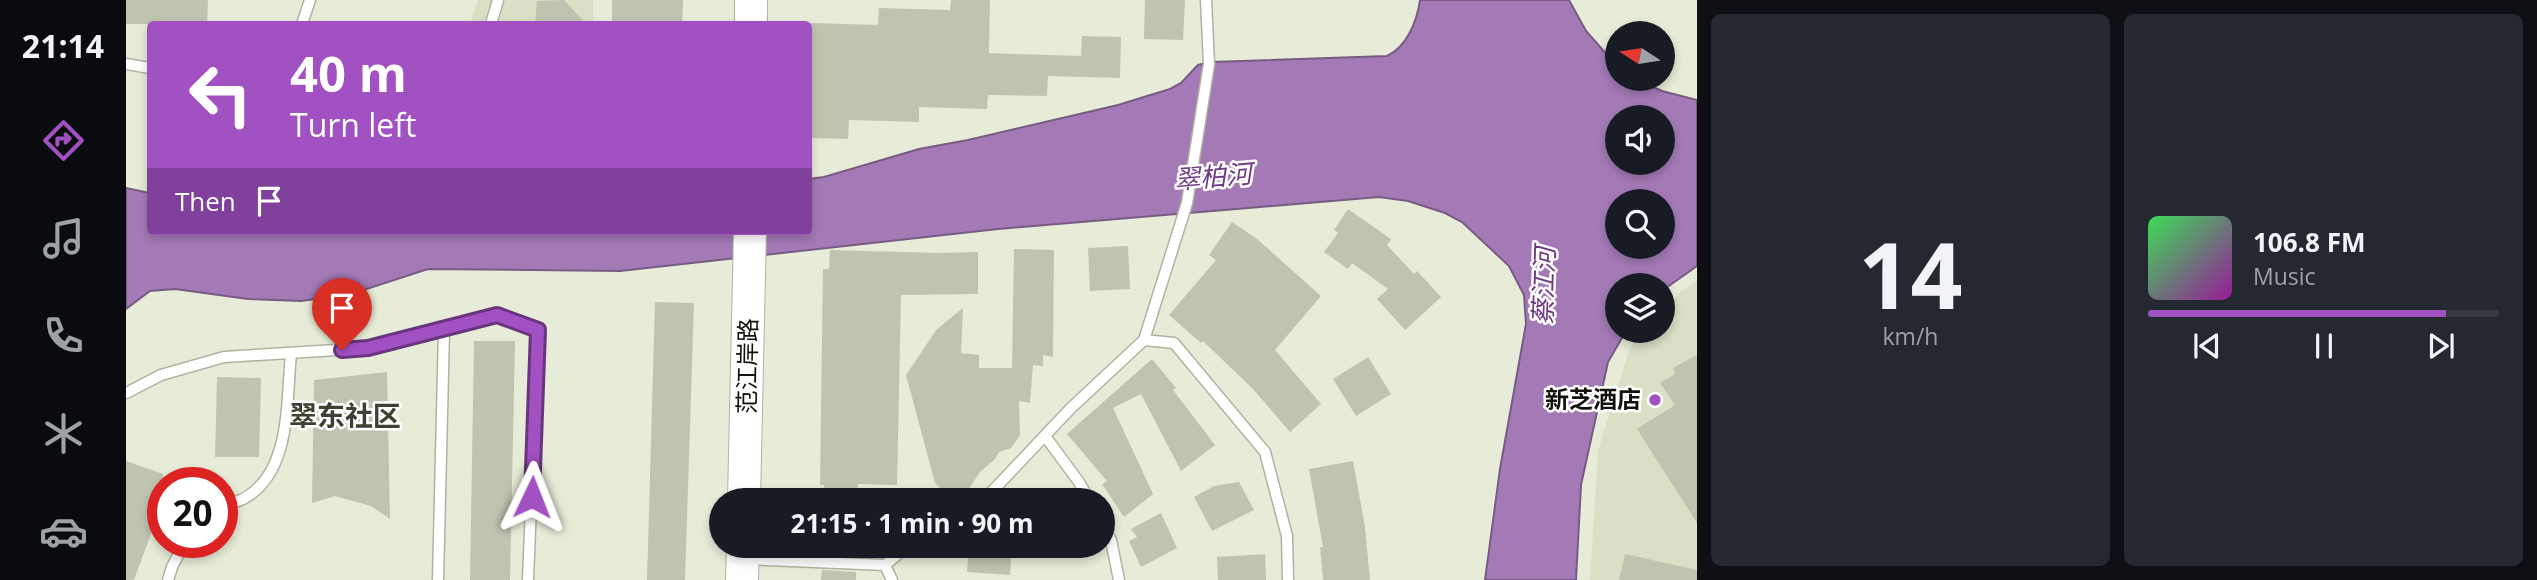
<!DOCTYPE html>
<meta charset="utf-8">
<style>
body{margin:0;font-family:"Open Sans","Noto Sans SC",sans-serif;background:#242831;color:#f1f3f6;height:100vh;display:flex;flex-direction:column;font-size:26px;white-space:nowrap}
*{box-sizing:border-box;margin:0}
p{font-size:23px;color:#9ea1a6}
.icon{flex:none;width:38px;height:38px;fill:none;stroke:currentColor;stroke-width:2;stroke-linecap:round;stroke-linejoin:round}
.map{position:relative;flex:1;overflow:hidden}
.details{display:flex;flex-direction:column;gap:14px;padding:14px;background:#0d0f14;width:840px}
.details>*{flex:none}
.guide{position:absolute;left:21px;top:21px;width:665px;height:214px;border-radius:7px;box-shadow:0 4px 10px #0003;background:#a151c2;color:#fff;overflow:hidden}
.needle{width:46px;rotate:282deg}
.controls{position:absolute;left:1479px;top:21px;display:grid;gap:14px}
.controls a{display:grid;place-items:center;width:70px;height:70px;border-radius:50%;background:#171b24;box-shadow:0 4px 10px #0003;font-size:35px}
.speed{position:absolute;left:21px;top:467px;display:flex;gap:14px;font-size:35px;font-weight:700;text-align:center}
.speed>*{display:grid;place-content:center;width:91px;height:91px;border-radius:50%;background:#171b24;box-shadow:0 4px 10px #0003;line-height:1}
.speed .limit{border:10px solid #d22;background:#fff;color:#111}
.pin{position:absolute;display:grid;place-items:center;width:60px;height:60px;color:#fff;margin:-72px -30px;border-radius:50% 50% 50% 0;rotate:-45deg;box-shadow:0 0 7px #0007}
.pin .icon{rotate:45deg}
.me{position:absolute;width:77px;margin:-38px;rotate:2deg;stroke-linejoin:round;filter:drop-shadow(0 0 5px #0008)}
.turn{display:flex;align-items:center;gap:24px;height:147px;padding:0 28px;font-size:32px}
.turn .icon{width:91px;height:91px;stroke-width:2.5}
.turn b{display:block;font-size:49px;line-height:60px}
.then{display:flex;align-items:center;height:66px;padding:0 28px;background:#0003;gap:14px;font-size:26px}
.details .tile{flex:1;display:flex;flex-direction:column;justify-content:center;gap:10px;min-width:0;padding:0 24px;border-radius:10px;background:#242831}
.details .dial{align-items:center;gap:0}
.dial b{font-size:91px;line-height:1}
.song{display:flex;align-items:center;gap:21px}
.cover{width:84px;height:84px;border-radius:10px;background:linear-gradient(135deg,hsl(130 70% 55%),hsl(300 70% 35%))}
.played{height:7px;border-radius:4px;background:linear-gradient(90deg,#a151c2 85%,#363941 85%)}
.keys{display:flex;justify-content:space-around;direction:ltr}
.details .tiles{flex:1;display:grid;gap:14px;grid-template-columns:repeat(2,1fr)}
.trip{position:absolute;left:583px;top:488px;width:406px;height:70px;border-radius:35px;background:#171b24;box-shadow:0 4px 10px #0003;font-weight:700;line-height:70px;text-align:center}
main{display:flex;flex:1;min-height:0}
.tab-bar{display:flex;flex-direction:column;width:126px;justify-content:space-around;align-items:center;background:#090b0e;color:#9ea1a6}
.tab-bar .icon{width:49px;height:49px}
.tab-bar .on{color:#a151c2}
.tab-bar b{font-size:32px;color:#f1f3f6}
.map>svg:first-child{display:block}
.built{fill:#d9e0c5}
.water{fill:#a47ab6;stroke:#785b83;stroke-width:2;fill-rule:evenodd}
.building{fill:#bfc4b1}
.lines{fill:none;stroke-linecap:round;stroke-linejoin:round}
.lane-casing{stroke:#afb4a1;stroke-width:13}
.secondary-casing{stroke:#afb4a1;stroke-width:34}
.lane{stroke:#fff;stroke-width:10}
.secondary{stroke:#fff;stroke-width:32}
.route-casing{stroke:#69357e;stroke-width:18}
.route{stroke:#a151c2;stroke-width:12}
.poi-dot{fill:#a151c2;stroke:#fff;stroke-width:2.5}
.labels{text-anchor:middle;stroke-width:5;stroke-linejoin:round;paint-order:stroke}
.street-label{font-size:24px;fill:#11130c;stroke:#fff}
.poi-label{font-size:24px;font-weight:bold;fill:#11130c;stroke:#fff;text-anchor:end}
.water-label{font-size:26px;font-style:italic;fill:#6f3a85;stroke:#fff}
.quarter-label{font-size:28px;font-weight:bold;fill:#3d4131;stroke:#fff}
</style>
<main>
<nav class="tab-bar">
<b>21:14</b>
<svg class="icon on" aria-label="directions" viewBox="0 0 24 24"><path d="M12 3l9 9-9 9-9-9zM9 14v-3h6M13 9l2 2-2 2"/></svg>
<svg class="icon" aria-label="music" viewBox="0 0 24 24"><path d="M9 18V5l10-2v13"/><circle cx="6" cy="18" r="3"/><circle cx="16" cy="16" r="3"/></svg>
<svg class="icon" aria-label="phone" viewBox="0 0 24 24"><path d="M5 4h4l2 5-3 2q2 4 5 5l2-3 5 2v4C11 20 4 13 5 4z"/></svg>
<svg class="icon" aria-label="climate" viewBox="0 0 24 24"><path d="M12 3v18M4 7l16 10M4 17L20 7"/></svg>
<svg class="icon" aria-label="car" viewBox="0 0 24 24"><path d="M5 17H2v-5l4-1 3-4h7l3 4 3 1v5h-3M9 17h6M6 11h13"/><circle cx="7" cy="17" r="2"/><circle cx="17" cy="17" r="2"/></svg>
</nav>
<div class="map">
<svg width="1571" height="580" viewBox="0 0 1571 580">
<rect width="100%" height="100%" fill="#e7ecd8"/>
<!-- built -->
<g class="built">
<path d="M352 0H467V24H344Z"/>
<path d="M1571 280V580H1464L1472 451 1504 348 1519 331H1536L1537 312 1554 292Z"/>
</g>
<!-- water -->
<path class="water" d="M1294 0H1443L1460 31 1491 66V79H1510L1536 91 1571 100V266L1537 290 1536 285H1491V331H1500L1482 362 1455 485 1450 580H1359L1374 469 1400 324 1398 295 1383 266 1336 222 1319 213 1282 201 1253 197 872 229 494 271 302 269 225 294 175 301 122 299 49 289 24 291 0 309V188L24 193V231H682L683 179 698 177 793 149 842 140 992 105 1044 89 1055 83 1072 65 1085 62 1261 56C1281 47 1291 21 1294 0ZM1491 117H1536V163H1491ZM1491 201H1536V247H1491Z"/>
<!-- building -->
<g class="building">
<path d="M0 0H82L81 24H0Z"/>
<path d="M438 0 460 24H409L411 1Z"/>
<path d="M486 0H557L556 24H486Z"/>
<path d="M825 0H864L863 53 955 56 956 36 995 37 994 78 922 76 921 96 862 95 861 109 793 107V122L723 120 722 139 683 138 685 23 752 25 753 8 824 10Z"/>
<path d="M1019 0H1059L1057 40 1018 39Z"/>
<path d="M1222 209 1265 239 1261 245 1288 274 1291 271 1315 297 1279 330 1251 299 1262 289 1226 263 1222 269 1198 252 1212 233 1208 230Z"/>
<path d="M1106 222 1131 239 1195 296 1149 350 1195 404 1164 432 1127 389 1077 341 1075 343 1043 315 1090 260 1083 255Z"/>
<path d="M1002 246 1004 289 964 291 962 248Z"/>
<path d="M888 249 928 250 927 357 917 355V366L907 365 904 403 893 401 894 435 885 448 873 452 869 459 854 472 842 490 833 493 824 492 814 488 809 483 780 375 811 329 837 308 835 353 853 355V368H886Z"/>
<path d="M704 250 811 253 852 252V294L775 295 771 485 732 484V500H697L698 485H694L697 269H703Z"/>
<path d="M529 302 568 303 559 580H521Z"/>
<path d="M348 341H389L384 580H344Z"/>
<path d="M1571 355V523L1511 429 1549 405 1534 383 1549 374 1547 368Z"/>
<path d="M1242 357 1265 394 1230 416 1207 379Z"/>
<path d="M1026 359 1050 388 1047 390 1089 445 1055 471 1015 394 987 408 1027 494 998 517 976 484 981 481 941 434Z"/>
<path d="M261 372 264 519 245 506 209 496 186 503 188 380Z"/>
<path d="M91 377 135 378 133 457H89Z"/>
<path d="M0 461 37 474V501L8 580H0Z"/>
<path d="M1227 461 1239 527 1244 580H1197L1194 547H1197L1183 469Z"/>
<path d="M1113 482 1128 510 1086 531 1068 497 1088 486Z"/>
<path d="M1035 513 1051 548 1015 567 1003 541 1011 537 1005 529Z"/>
<path d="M696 546H731L730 556 696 554Z"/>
<path d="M843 546H886L884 575 841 572Z"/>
<path d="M1139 554 1140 580H1092L1091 557Z"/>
<path d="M1499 554 1571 570V580H1493Z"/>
<path d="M696 570 730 572V580H695Z"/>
</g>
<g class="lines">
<!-- lane casing -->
<g class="lane-casing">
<g id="lane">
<path d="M176 24 184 0"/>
<path d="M365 24 372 0"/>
<path d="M0 64 24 68"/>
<path d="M1018 340 1048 343 1139 452 1161 536 1162 580"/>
<path d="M0 393 35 375 98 357 242 348 371 315 412 330 402 580"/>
<path d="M919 436 953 482 963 500"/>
<path d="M858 500 945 408 1018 340 1061 203 1083 64 1080 0"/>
<path d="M96 506C103 504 110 502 117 499 166 473 160 401 165 354"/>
<path d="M976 525 985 540 993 580"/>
<path d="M621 559 759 565 782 546"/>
<path d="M759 565 766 580"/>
<path d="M42 580 46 567 59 542"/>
<path d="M312 580 318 330"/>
</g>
</g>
<!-- secondary casing -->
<g class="secondary-casing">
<g id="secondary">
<path d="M625 24V0"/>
<path d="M618 500 624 231"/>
<path d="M616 580 617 546"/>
</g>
</g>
<!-- lane -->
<use href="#lane" class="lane"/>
<!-- secondary -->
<use href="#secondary" class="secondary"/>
</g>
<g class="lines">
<!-- route casing -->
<g class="route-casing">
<path id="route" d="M216 350 242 348 371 315 412 330 406 497"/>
</g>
<!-- route -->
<use href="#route" class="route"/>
</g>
<!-- markers -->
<circle class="poi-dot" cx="1529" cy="400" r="7"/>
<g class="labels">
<!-- street labels -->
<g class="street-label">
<text transform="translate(622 366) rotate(-89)" y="8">范江岸路</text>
</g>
<!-- poi labels -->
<g class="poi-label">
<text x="1515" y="408">新芝酒店</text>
</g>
<!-- water labels -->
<g class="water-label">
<text transform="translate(1087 177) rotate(-5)" y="9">翠柏河</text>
<text transform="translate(1418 286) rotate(-88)" y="9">蔡江河</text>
</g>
<!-- quarter labels -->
<g class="quarter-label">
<text x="219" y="426">翠东社区</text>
</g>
</g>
</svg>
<div class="controls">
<a><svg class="needle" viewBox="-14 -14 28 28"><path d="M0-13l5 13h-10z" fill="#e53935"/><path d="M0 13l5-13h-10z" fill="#9ea1a6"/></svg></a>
<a><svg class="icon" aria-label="sound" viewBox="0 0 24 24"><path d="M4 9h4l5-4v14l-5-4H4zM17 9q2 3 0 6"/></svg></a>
<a><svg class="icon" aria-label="search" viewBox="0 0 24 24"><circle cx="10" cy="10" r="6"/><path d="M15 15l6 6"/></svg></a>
<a><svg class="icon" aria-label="layers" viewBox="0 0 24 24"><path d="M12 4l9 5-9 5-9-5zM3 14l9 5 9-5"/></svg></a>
</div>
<div class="speed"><div class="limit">20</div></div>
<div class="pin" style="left:216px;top:350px;background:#d93025"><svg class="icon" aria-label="arrive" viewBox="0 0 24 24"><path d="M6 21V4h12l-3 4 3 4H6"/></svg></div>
<svg class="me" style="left:406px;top:497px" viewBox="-20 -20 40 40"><path d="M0-17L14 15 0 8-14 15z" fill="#a151c2" stroke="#fff" stroke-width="4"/></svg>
<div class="trip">21:15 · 1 min · 90 m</div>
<div class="guide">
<div class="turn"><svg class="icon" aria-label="left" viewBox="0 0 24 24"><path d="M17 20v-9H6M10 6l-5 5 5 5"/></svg><div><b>40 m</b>Turn left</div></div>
<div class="then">Then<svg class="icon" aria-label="arrive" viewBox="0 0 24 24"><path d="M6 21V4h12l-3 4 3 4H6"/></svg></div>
</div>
</div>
<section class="details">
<div class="tiles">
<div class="tile dial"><b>14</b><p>km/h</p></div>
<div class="tile">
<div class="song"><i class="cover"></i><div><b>106.8 FM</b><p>Music</p></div></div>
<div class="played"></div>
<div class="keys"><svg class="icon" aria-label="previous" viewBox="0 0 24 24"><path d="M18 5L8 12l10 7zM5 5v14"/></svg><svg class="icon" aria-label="pause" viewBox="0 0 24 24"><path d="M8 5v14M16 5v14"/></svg><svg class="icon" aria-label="next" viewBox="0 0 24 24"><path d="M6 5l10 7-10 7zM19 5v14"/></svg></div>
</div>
</div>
</section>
</main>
